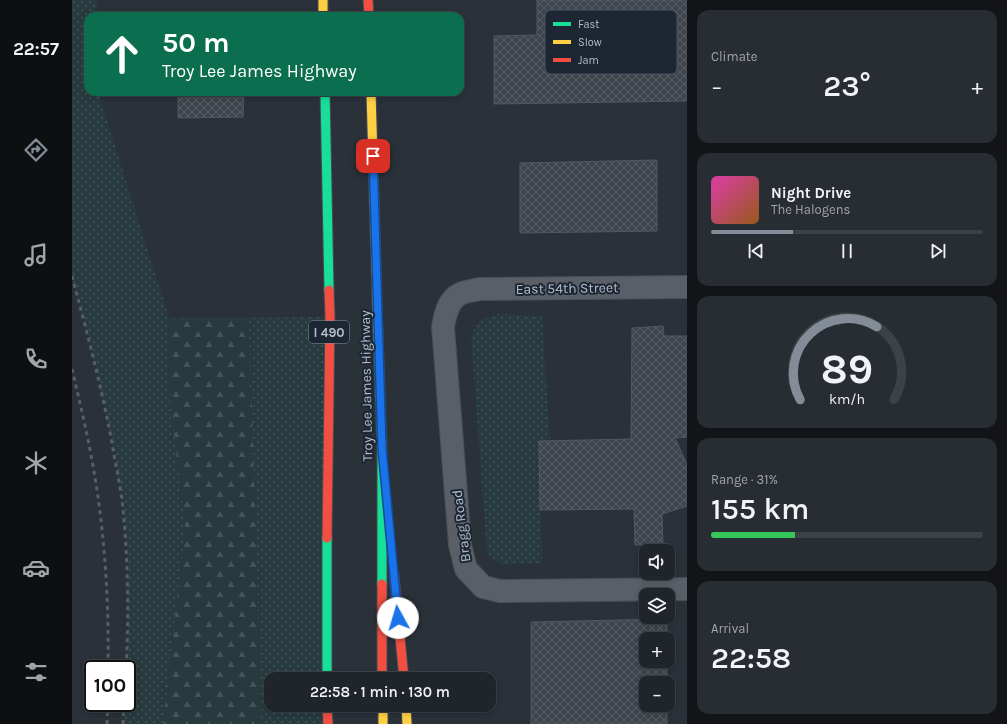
<!DOCTYPE html>
<meta charset="utf-8">
<style>
body{margin:0;font-family:Karla,sans-serif;background:#282d33;color:#f1f3f6;height:100vh;display:flex;flex-direction:column;font-size:15px;white-space:nowrap}
*{box-sizing:border-box;margin:0}
p{font-size:13px;color:#a2a5a9}
.icon{flex:none;width:22px;height:22px;fill:none;stroke:currentColor;stroke-width:2;stroke-linecap:round;stroke-linejoin:round}
.map{position:relative;flex:1;overflow:hidden}
.details{display:flex;flex-direction:column;gap:10px;padding:10px;background:#121418;width:320px}
.details>*{flex:none}
.guide{position:absolute;left:12px;top:12px;width:380px;height:84px;border-radius:12px;box-shadow:0 2px 6px #0003,0 0 0 1px #3d4247;background:#0b6e4f;color:#fff;overflow:hidden}
.buttons{position:absolute;left:567px;top:544px;display:grid;gap:8px}
.buttons a{display:grid;place-items:center;width:36px;height:36px;border-radius:8px;background:#20252b;box-shadow:0 2px 6px #0003,0 0 0 1px #3d4247;font-size:20px}
.speed{position:absolute;left:12px;top:660px;display:flex;gap:8px;font-size:20px;font-weight:700;text-align:center}
.speed>*{display:grid;place-content:center;width:52px;height:52px;border-radius:50%;background:#20252b;box-shadow:0 2px 6px #0003,0 0 0 1px #3d4247;line-height:1}
.speed .limit{border:2px solid #111;border-radius:6px;background:#fff;color:#111}
.pin{position:absolute;display:grid;place-items:center;width:34px;height:34px;color:#fff;margin:-17px;border-radius:8px;box-shadow:0 2px 6px #0006}
.me{position:absolute;width:44px;margin:-22px;rotate:354deg;stroke-linejoin:round;filter:drop-shadow(0 0 3px #0008)}
.turn{display:flex;align-items:center;gap:14px;height:84px;padding:0 12px;font-size:18px}
.turn .icon{width:52px;height:52px;stroke-width:2.5}
.turn b{display:block;font-size:28px;line-height:34px}
.big{font-size:30px;font-weight:600;line-height:1.1}
.details .widget{flex:1;display:flex;flex-direction:column;justify-content:center;gap:6px;min-width:0;padding:0 14px;border-radius:12px;background:#282d33}
.details .dial{align-items:center;gap:0}
.dial svg{height:104px;overflow:visible;fill:none;stroke:#3d4247;stroke-width:7;stroke-linecap:round;text-anchor:middle}
.dial text{fill:#f1f3f6;stroke:none}
.song{display:flex;align-items:center;gap:12px}
.cover{width:48px;height:48px;border-radius:6px;background:linear-gradient(135deg,hsl(320 70% 55%),hsl(30 70% 35%))}
.played{height:4px;border-radius:2px;background:linear-gradient(90deg,#848c97 30%,#3d4247 30%)}
.keys{display:flex;justify-content:space-around;direction:ltr}
.heat{display:flex;justify-content:space-between;align-items:center;font-size:22px;direction:ltr}
.charge{height:6px;border-radius:3px;background:linear-gradient(90deg,#34c759 31%,#3d4247 0)}
.trip{position:absolute;left:192px;top:672px;width:232px;height:40px;border-radius:12px;background:#20252b;box-shadow:0 2px 6px #0003,0 0 0 1px #3d4247;font-weight:600;line-height:40px;text-align:center}
main{display:flex;flex:1;min-height:0}
.tab-bar{display:flex;flex-direction:column;width:72px;justify-content:space-around;align-items:center;background:#0d0f11;color:#a2a5a9}
.tab-bar .icon{width:28px;height:28px}
.tab-bar .on{color:#848c97}
.tab-bar b{font-size:18px;color:#f1f3f6}
.map>svg:first-child{display:block}
.grass{fill:url(#grass-dots)}
.forest{fill:url(#forest-firs)}
.building{fill:url(#building-cross-hatch);stroke:#525861}
.lines{fill:none;stroke-linecap:round;stroke-linejoin:round}
.street-casing{stroke:#484d56;stroke-width:24}
.fast-casing{stroke:#474d55;stroke-width:11}
.slow-casing{stroke:#474d55;stroke-width:11}
.jam-casing{stroke:#474d55;stroke-width:11}
.street{stroke:#5a5f67;stroke-width:22}
.fast{stroke:#16e098;stroke-width:9}
.slow{stroke:#ffcf43;stroke-width:9}
.jam{stroke:#f24e42;stroke-width:9}
.rail{stroke:#595e64;stroke-width:3;stroke-dasharray:4 4;stroke-linecap:butt}
.route-casing{stroke:#114b97;stroke-width:10}
.route{stroke:#1a73e8;stroke-width:7}
.labels{text-anchor:middle;stroke-width:4;stroke-linejoin:round;paint-order:stroke}
.shield{fill:#1d2734;stroke:#87909d;stroke-width:1}
.shield-label{font-size:13px;font-weight:bold;fill:#b4bdca}
.street-label{font-size:14px;fill:#b4bdca;stroke:#1d2734}
.key{fill:#1d2734;stroke:#4a5461;stroke-width:1}
.key-label{font-size:11px;fill:#b4bdca}
</style>
<main>
<nav class="tab-bar">
<b>22:57</b>
<svg class="icon on" aria-label="directions" viewBox="0 0 24 24"><path d="M12 3l9 9-9 9-9-9zM9 14v-3h6M13 9l2 2-2 2"/></svg>
<svg class="icon" aria-label="music" viewBox="0 0 24 24"><path d="M9 18V5l10-2v13"/><circle cx="6" cy="18" r="3"/><circle cx="16" cy="16" r="3"/></svg>
<svg class="icon" aria-label="phone" viewBox="0 0 24 24"><path d="M5 4h4l2 5-3 2q2 4 5 5l2-3 5 2v4C11 20 4 13 5 4z"/></svg>
<svg class="icon" aria-label="climate" viewBox="0 0 24 24"><path d="M12 3v18M4 7l16 10M4 17L20 7"/></svg>
<svg class="icon" aria-label="car" viewBox="0 0 24 24"><path d="M5 17H2v-5l4-1 3-4h7l3 4 3 1v5h-3M9 17h6M6 11h13"/><circle cx="7" cy="17" r="2"/><circle cx="17" cy="17" r="2"/></svg>
<svg class="icon" aria-label="filters" viewBox="0 0 24 24"><path d="M4 7h16M4 17h16"/><circle cx="9" cy="7" r="2"/><circle cx="15" cy="17" r="2"/></svg>
</nav>
<div class="map">
<svg width="615" height="724" viewBox="0 0 615 724">
<defs>
<pattern id="grass-dots" width="8" height="8" patternUnits="userSpaceOnUse"><rect width="8" height="8" fill="#273b3f"/><path d="M2 2h.1M6 6h.1" fill="none" stroke="#445559" stroke-width="1.8" stroke-linecap="round"/></pattern>
<pattern id="forest-firs" width="22" height="20" patternUnits="userSpaceOnUse"><rect width="22" height="20" fill="#273b3f"/><path d="M5 1l3.5 6h-7zM16 11l3.5 6h-7z" fill="#445559"/></pattern>
<pattern id="building-cross-hatch" width="8" height="8" patternUnits="userSpaceOnUse"><rect width="8" height="8" fill="#3f454d"/><path d="M0 0l8 8M0 8l8-8" fill="none" stroke="#585e65"/></pattern>
</defs>
<rect width="100%" height="100%" fill="#2a3139"/>
<!-- grass -->
<g class="grass">
<path d="M0 0H25L24 16H16V92H26L97 318 258 317 255 679H199V705H255L254 724H51L52 703H55V669H54L56 629 55 550 50 499 39 437 23 363 0 276Z"/>
<path d="M425 314 470 316 478 441H467L470 563 431 565 415 554 399 335 409 320Z"/>
</g>
<!-- forest -->
<path class="forest" d="M177 318 190 724H91L113 527 96 383 97 319Z"/>
<!-- building -->
<g class="building">
<path d="M465 0H615V101L422 104V36L465 35Z"/>
<path d="M106 92H172L171 117 106 118Z"/>
<path d="M585 160V231L448 233V163Z"/>
<path d="M591 326 592 336H615V437L603 438 615 465V506L590 514 591 544 563 545 562 509 468 510 467 441 559 439 560 328Z"/>
<path d="M595 619V639H574V661H595V683H574V705H595V724H459V622Z"/>
</g>
<g class="lines">
<!-- street casing -->
<g class="street-casing">
<path id="street" d="M615 287 407 289C401 291 393 291 388 294 376 300 373 315 371 327L388 545 394 569 411 587 428 591 615 589"/>
</g>
<!-- fast casing -->
<g class="fast-casing">
<g id="fast">
<path d="M253 92 257 290"/>
<path d="M306 331 310 448V584"/>
<path d="M255 679V538"/>
</g>
</g>
<!-- slow casing -->
<g class="slow-casing">
<g id="slow">
<path d="M251 0V16"/>
<path d="M299 92 306 331"/>
<path d="M311 705V724"/>
<path d="M334 705 335 724"/>
</g>
</g>
<!-- jam casing -->
<g class="jam-casing">
<g id="jam">
<path d="M296 0 297 16"/>
<path d="M255 538 258 317 257 290"/>
<path d="M322 575 332 679"/>
<path d="M310 584V679"/>
<path d="M255 705 256 724"/>
</g>
</g>
<!-- street -->
<use href="#street" class="street"/>
<!-- fast -->
<use href="#fast" class="fast"/>
<!-- slow -->
<use href="#slow" class="slow"/>
<!-- jam -->
<use href="#jam" class="jam"/>
<!-- rail -->
<g class="rail">
<path d="M0 276C16 337 33 399 43 461 46 474 48 487 50 500 56 556 57 613 54 669"/>
<path d="M0 369C10 411 20 454 26 497 34 554 37 611 36 669"/>
<path d="M35 724 36 703"/>
<path d="M51 724 52 703"/>
</g>
</g>
<g class="lines">
<!-- route casing -->
<g class="route-casing">
<path id="route" d="M301 156 310 448 326 618"/>
</g>
<!-- route -->
<use href="#route" class="route"/>
</g>
<g class="labels">
<!-- shield labels -->
<rect class="shield" x="237" y="321" width="40" height="22" rx="3"/>
<g class="shield-label">
<text x="257" y="337">I 490</text>
</g>
<!-- street labels -->
<g class="street-label">
<text transform="translate(495 288) rotate(-1)" y="5">East 54th Street</text>
<text transform="translate(294 386) rotate(-91)" y="5">Troy Lee James Highway</text>
<text transform="translate(389 526) rotate(-97)" y="5">Bragg Road</text>
</g>
</g>
<!-- legend -->
<rect x="473" y="10" width="132" height="64" rx="6" class="key"/>
<rect x="481" y="22" width="18" height="4" fill="#16e098"/>
<rect x="481" y="40" width="18" height="4" fill="#ffcf43"/>
<rect x="481" y="58" width="18" height="4" fill="#f24e42"/>
<g class="key-label">
<text x="506" y="28">Fast</text>
<text x="506" y="46">Slow</text>
<text x="506" y="64">Jam</text>
</g>
</svg>
<div class="buttons">
<a><svg class="icon" aria-label="sound" viewBox="0 0 24 24"><path d="M4 9h4l5-4v14l-5-4H4zM17 9q2 3 0 6"/></svg></a>
<a><svg class="icon" aria-label="layers" viewBox="0 0 24 24"><path d="M12 4l9 5-9 5-9-5zM3 14l9 5 9-5"/></svg></a>
<a>+</a>
<a>−</a>
</div>
<div class="speed"><div class="limit">100</div></div>
<div class="pin" style="left:301px;top:156px;background:#d93025"><svg class="icon" aria-label="arrive" viewBox="0 0 24 24"><path d="M6 21V4h12l-3 4 3 4H6"/></svg></div>
<svg class="me" style="left:326px;top:618px" viewBox="-20 -20 40 40"><circle r="19" fill="#fff"/><path d="M0-13L10 11 0 6-10 11z" fill="#1a73e8"/></svg>
<div class="trip">22:58 · 1 min · 130 m</div>
<div class="guide">
<div class="turn"><svg class="icon" aria-label="ahead" viewBox="0 0 24 24"><path d="M12 20V5M6 11l6-6 6 6"/></svg><div><b>50 m</b>Troy Lee James Highway</div></div>
</div>
</div>
<section class="details">
<div class="widget"><p>Climate</p>
<div class="heat"><a>−</a><b class="big">23°</b><a>+</a></div>
</div>
<div class="widget">
<div class="song"><i class="cover"></i><div><b>Night Drive</b><p>The Halogens</p></div></div>
<div class="played"></div>
<div class="keys"><svg class="icon" aria-label="previous" viewBox="0 0 24 24"><path d="M18 5L8 12l10 7zM5 5v14"/></svg><svg class="icon" aria-label="pause" viewBox="0 0 24 24"><path d="M8 5v14M16 5v14"/></svg><svg class="icon" aria-label="next" viewBox="0 0 24 24"><path d="M6 5l10 7-10 7zM19 5v14"/></svg></div>
</div>
<div class="widget dial"><svg viewBox="0 0 100 80">
<path d="M14 69A42 42 0 1 1 86 69"/>
<path d="M14 69A42 42 0 0 1 73 13" stroke="#848c97"/>
<text x="50" y="56" font-size="32" font-weight="700">89</text>
<text x="50" y="72" font-size="11">km/h</text>
</svg></div>
<div class="widget"><p>Range · 31%</p><b class="big">155 km</b><div class="charge"></div></div>
<div class="widget"><p>Arrival</p><b class="big">22:58</b></div>
</section>
</main>
